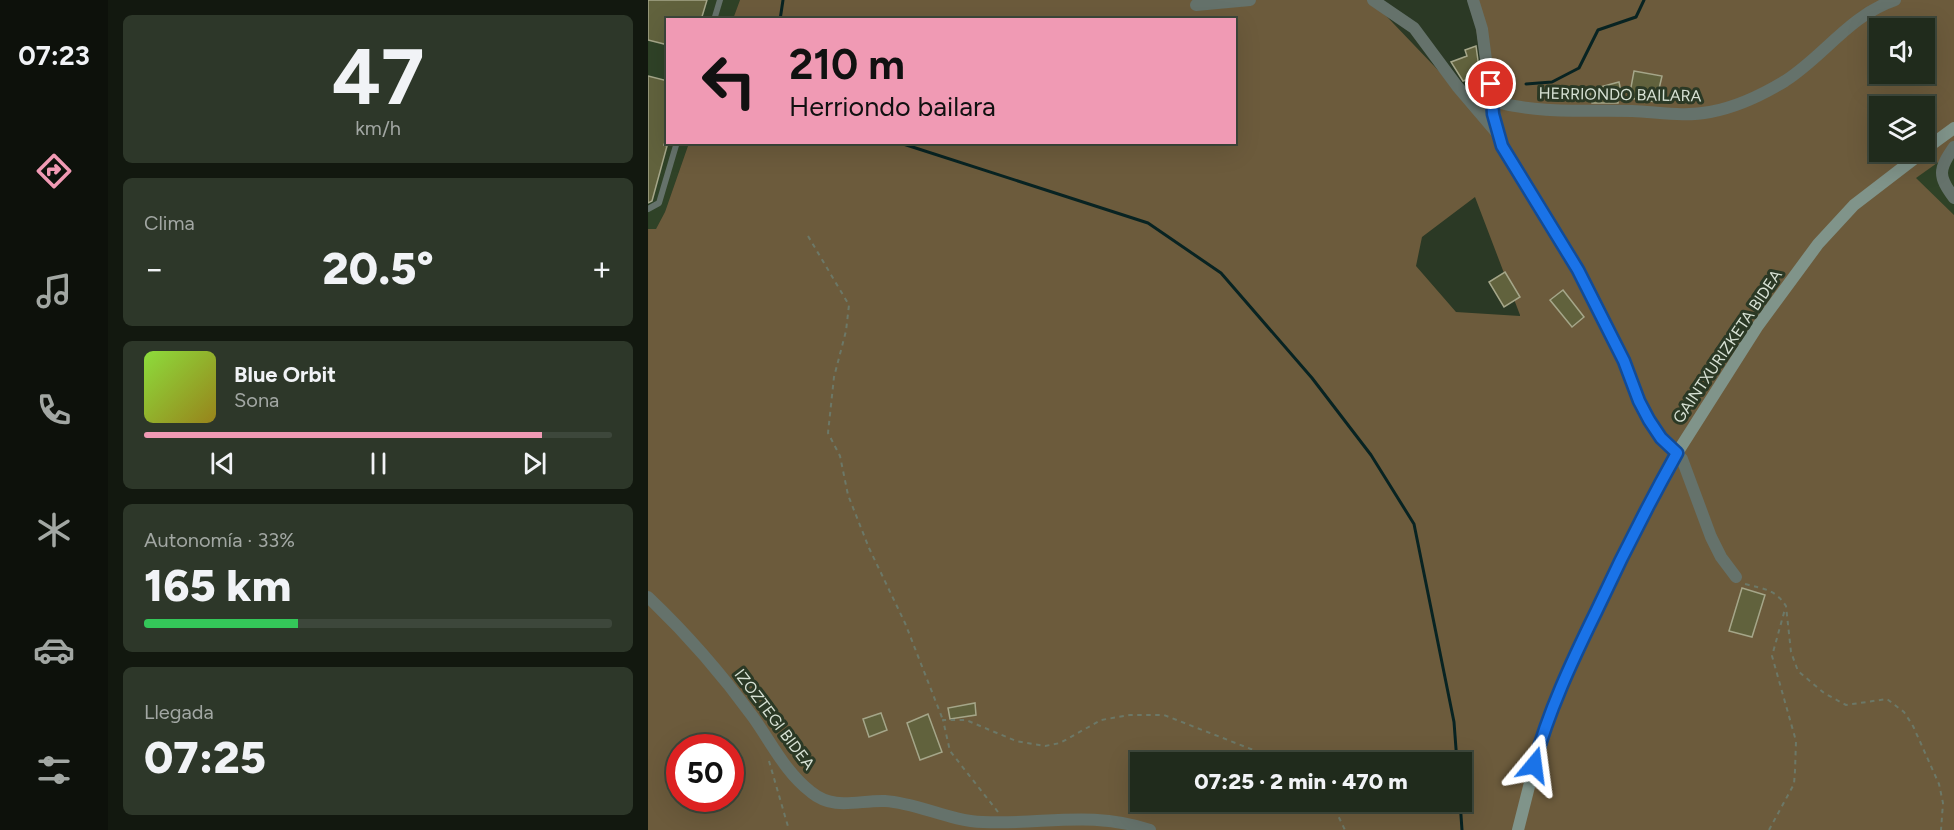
<!DOCTYPE html>
<html lang="es">
<meta charset="utf-8">
<style>
body{margin:0;font-family:Figtree,sans-serif;background:#2d3729;color:#f1f3f6;height:100vh;display:flex;flex-direction:column;font-size:22px;white-space:nowrap}
*{box-sizing:border-box;margin:0}
p{font-size:20px;color:#a2a7a3}
.icon{flex:none;width:33px;height:33px;fill:none;stroke:currentColor;stroke-width:2;stroke-linecap:round;stroke-linejoin:round}
.map{position:relative;flex:1;overflow:hidden}
.drawer{display:flex;flex-direction:column;gap:15px;padding:15px;background:#12180f;width:540px}
.drawer>*{flex:none}
.banner{position:absolute;left:18px;top:18px;width:570px;height:126px;border-radius:0px;box-shadow:0 6px 24px #0002,0 0 0 2px #3d473b;background:#f09ab4;color:#111;overflow:hidden}
.controls{position:absolute;left:1221px;top:18px;display:grid;gap:12px}
.controls a{display:grid;place-items:center;width:66px;height:66px;border-radius:0px;background:#202b1c;box-shadow:0 6px 24px #0002,0 0 0 2px #3d473b;font-size:30px}
.speed{position:absolute;left:18px;top:734px;display:flex;gap:12px;font-size:30px;font-weight:700;text-align:center}
.speed>*{display:grid;place-content:center;width:78px;height:78px;border-radius:50%;background:#202b1c;box-shadow:0 6px 24px #0002,0 0 0 2px #3d473b;line-height:1}
.speed .limit{border:9px solid #d22;background:#fff;color:#111}
.pin{position:absolute;display:grid;place-items:center;width:51px;height:51px;color:#fff;margin:-26px;border:3px solid #fff;border-radius:50%;box-shadow:0 2px 6px #0007}
.me{position:absolute;width:66px;margin:-33px;rotate:16deg;stroke-linejoin:round;filter:drop-shadow(0 0 4px #0008)}
.turn{display:flex;align-items:center;gap:21px;height:126px;padding:0 24px;font-size:27px}
.turn .icon{width:78px;height:78px;stroke-width:2.5}
.turn b{display:block;font-size:42px;line-height:51px}
.big{font-size:45px;font-weight:800;line-height:1.1}
.drawer .widget{flex:1;display:flex;flex-direction:column;justify-content:center;gap:9px;min-width:0;padding:0 21px;border-radius:9px;background:#2d3729}
.drawer .dial{align-items:center;gap:0}
.dial b{font-size:78px;line-height:1}
.song{display:flex;align-items:center;gap:18px}
.cover{width:72px;height:72px;border-radius:9px;background:linear-gradient(135deg,hsl(90 70% 55%),hsl(50 70% 35%))}
.played{height:6px;border-radius:3px;background:linear-gradient(90deg,#f09ab4 85%,#3d473b 85%)}
.keys{display:flex;justify-content:space-around;direction:ltr}
.heat{display:flex;justify-content:space-between;align-items:center;font-size:33px;direction:ltr}
.charge{height:9px;border-radius:4px;background:linear-gradient(90deg,#34c759 33%,#3d473b 0)}
.trip{position:absolute;left:482px;top:752px;width:342px;height:60px;border-radius:0px;background:#202b1c;box-shadow:0 6px 24px #0002,0 0 0 2px #3d473b;font-weight:800;line-height:60px;text-align:center}
main{display:flex;flex:1;min-height:0}
.tab-bar{display:flex;flex-direction:column;width:108px;justify-content:space-around;align-items:center;background:#0d110b;color:#a2a7a3}
.tab-bar .icon{width:42px;height:42px}
.tab-bar .current{color:#f09ab4}
.tab-bar b{font-size:27px;color:#f1f3f6}
.map>svg:first-child{display:block}
.built{fill:#2f4227}
.green{fill:#6c5b3c;fill-rule:evenodd}
.lines{fill:none;stroke-linecap:round;stroke-linejoin:round}
.stream{stroke:#082322;stroke-width:3}
.building{fill:#61623d;stroke:#a5a689;stroke-width:1.5}
.path{stroke:#6c7867;stroke-width:2;stroke-dasharray:4.5 4.5;stroke-linecap:butt}
.service{stroke:#65726b;stroke-width:6}
.minor{stroke:#65726b;stroke-width:12}
.secondary{stroke:#80948a;stroke-width:12}
.route-casing{stroke:#114b97;stroke-width:15}
.route{stroke:#1a73e8;stroke-width:10}
.labels{text-anchor:middle;stroke-width:6;stroke-linejoin:round;paint-order:stroke}
.street-label{font-size:16px;fill:#d8e2d5;stroke:#2b3925}
</style>
<main>
<nav class="tab-bar">
<b>07:23</b>
<svg class="icon current" aria-label="directions" viewBox="0 0 24 24"><path d="M12 3l9 9-9 9-9-9zM9 14v-3h6M13 9l2 2-2 2"/></svg>
<svg class="icon" aria-label="music" viewBox="0 0 24 24"><path d="M9 18V5l10-2v13"/><circle cx="6" cy="18" r="3"/><circle cx="16" cy="16" r="3"/></svg>
<svg class="icon" aria-label="phone" viewBox="0 0 24 24"><path d="M5 4h4l2 5-3 2q2 4 5 5l2-3 5 2v4C11 20 4 13 5 4z"/></svg>
<svg class="icon" aria-label="climate" viewBox="0 0 24 24"><path d="M12 3v18M4 7l16 10M4 17L20 7"/></svg>
<svg class="icon" aria-label="car" viewBox="0 0 24 24"><path d="M5 17H2v-5l4-1 3-4h7l3 4 3 1v5h-3M9 17h6M6 11h13"/><circle cx="7" cy="17" r="2"/><circle cx="17" cy="17" r="2"/></svg>
<svg class="icon" aria-label="filters" viewBox="0 0 24 24"><path d="M4 7h16M4 17h16"/><circle cx="9" cy="7" r="2"/><circle cx="15" cy="17" r="2"/></svg>
</nav>
<section class="drawer">
<div class="widget dial"><b>47</b><p>km/h</p></div>
<div class="widget"><p>Clima</p>
<div class="heat"><a>−</a><b class="big">20.5°</b><a>+</a></div>
</div>
<div class="widget">
<div class="song"><i class="cover"></i><div><b>Blue Orbit</b><p>Sona</p></div></div>
<div class="played"></div>
<div class="keys"><svg class="icon" aria-label="previous" viewBox="0 0 24 24"><path d="M18 5L8 12l10 7zM5 5v14"/></svg><svg class="icon" aria-label="pause" viewBox="0 0 24 24"><path d="M8 5v14M16 5v14"/></svg><svg class="icon" aria-label="next" viewBox="0 0 24 24"><path d="M6 5l10 7-10 7zM19 5v14"/></svg></div>
</div>
<div class="widget"><p>Autonomía · 33%</p><b class="big">165 km</b><div class="charge"></div></div>
<div class="widget"><p>Llegada</p><b class="big">07:25</b></div>
</section>
<div class="map">
<svg width="1306" height="830" viewBox="0 0 1306 830">
<rect width="100%" height="100%" fill="#2b3925"/>
<!-- built -->
<g class="built">
<path d="M0 0H92L85 19 20 20V142L41 143 17 212 8 229H0Z"/>
<path d="M1306 151V215L1267 178Z"/>
</g>
<!-- green -->
<path class="green" d="M92 0H723L809 90 838 98 824 0H1306V151L1268 178 1306 215V830H0V229H8L17 212 41 143 586 142V20L85 19ZM1232 28H1276V74H1232ZM1232 106H1276V152H1232ZM827 197 872 315V316L808 312 768 266 774 237ZM32 747H82V798H32ZM492 762H813V801H492Z"/>
<g class="lines">
<!-- stream -->
<g class="stream">
<path d="M132 20 135 0"/>
<path d="M878 84 904 82 931 68 950 30 988 17 996 0"/>
<path d="M249 142 500 223 573 273 664 378 723 455 766 524 806 722 809 762"/>
<path d="M812 801 814 830"/>
</g>
</g>
<!-- building -->
<g class="building">
<path d="M0 0H59L53 20H20V45L0 40Z"/>
<path d="M828 46 832 75 815 81 803 62 819 56 817 50Z"/>
<path d="M986 71 1014 76 1008 102 981 98Z"/>
<path d="M0 76 20 81V134L16 145 19 146 4 201 0 203Z"/>
<path d="M971 82 974 97 971 96 970 103H944L941 90Z"/>
<path d="M857 272 872 297 856 307 841 282Z"/>
<path d="M915 290 936 317 924 327 902 300Z"/>
<path d="M1094 588 1117 595 1104 637 1081 631Z"/>
<path d="M327 703 328 715 302 719 300 708Z"/>
<path d="M233 713 239 730 221 737 215 719Z"/>
<path d="M280 714 294 752 272 760 259 723Z"/>
</g>
<g class="lines">
<!-- path -->
<g class="path">
<path d="M160 236 201 305 198 331 186 377 180 433 192 456 200 495 221 548 257 623 295 720"/>
<path d="M1097 584C1116 589 1127 589 1138 606L1143 652 1150 671 1176 693 1198 705 1239 699 1256 712 1265 726 1291 784 1295 803 1293 830"/>
<path d="M121 761 141 830"/>
<path d="M683 801 697 830"/>
<path d="M350 812 302 751 295 720H318L368 741 397 746 412 743 453 720 482 715H516L636 762"/>
<path d="M1121 830 1146 784 1147 771 1148 741 1124 656 1137 609"/>
</g>
<!-- service -->
<g class="service">
<path d="M66 20 72 0"/>
<path d="M0 209 11 203 29 142"/>
</g>
<!-- minor -->
<g class="minor">
<path d="M725 0 766 28 809 86 849 133"/>
<path d="M825 0 834 29 845 114 854 146 937 282 976 361 991 401 1001 420 1013 438 1034 459 1063 537 1073 557 1088 577"/>
<path d="M548 5 602 0"/>
<path d="M844 101C891 114 936 110 984 111 1010 112 1036 117 1062 112 1089 107 1114 95 1137 81 1176 56 1202 15 1247 0"/>
<path d="M1306 147C1290 170 1290 176 1306 198"/>
<path d="M0 597C39 634 73 673 105 717 123 742 137 772 163 792 186 811 210 800 237 801 270 803 301 821 335 822 395 825 442 810 502 830"/>
</g>
<!-- secondary -->
<g class="secondary">
<path d="M1276 150 1306 128"/>
<path d="M870 830 892 743 922 665 998 509 1029 453 1109 327 1170 244 1206 205 1275 152"/>
</g>
</g>
<g class="lines">
<!-- route casing -->
<g class="route-casing">
<path id="route" d="M843 84 845 114 854 146 930 270 976 361 991 401 1001 420 1013 438 1029 453C1000 505 973 558 948 612 924 661 900 712 886 765"/>
</g>
<!-- route -->
<use href="#route" class="route"/>
</g>
<g class="labels">
<!-- street labels -->
<g class="street-label">
<text transform="translate(972 94) rotate(1)" y="6">HERRIONDO BAILARA</text>
<text transform="translate(1079 346) rotate(-56)" y="6">GAINTXURIZKETA BIDEA</text>
<text transform="translate(127 719) rotate(53)" y="6">IZOZTEGI BIDEA</text>
</g>
</g>
</svg>
<div class="controls">
<a><svg class="icon" aria-label="sound" viewBox="0 0 24 24"><path d="M4 9h4l5-4v14l-5-4H4zM17 9q2 3 0 6"/></svg></a>
<a><svg class="icon" aria-label="layers" viewBox="0 0 24 24"><path d="M12 4l9 5-9 5-9-5zM3 14l9 5 9-5"/></svg></a>
</div>
<div class="speed"><div class="limit">50</div></div>
<div class="pin" style="left:843px;top:84px;background:#d93025"><svg class="icon" aria-label="arrive" viewBox="0 0 24 24"><path d="M6 21V4h12l-3 4 3 4H6"/></svg></div>
<svg class="me" style="left:886px;top:765px" viewBox="-20 -20 40 40"><path d="M0-17L14 15 0 8-14 15z" fill="#1a73e8" stroke="#fff" stroke-width="4"/></svg>
<div class="trip">07:25 · 2 min · 470 m</div>
<div class="banner">
<div class="turn"><svg class="icon" aria-label="left" viewBox="0 0 24 24"><path d="M17 20v-9H6M10 6l-5 5 5 5"/></svg><div><b>210 m</b>Herriondo bailara</div></div>
</div>
</div>
</main>
